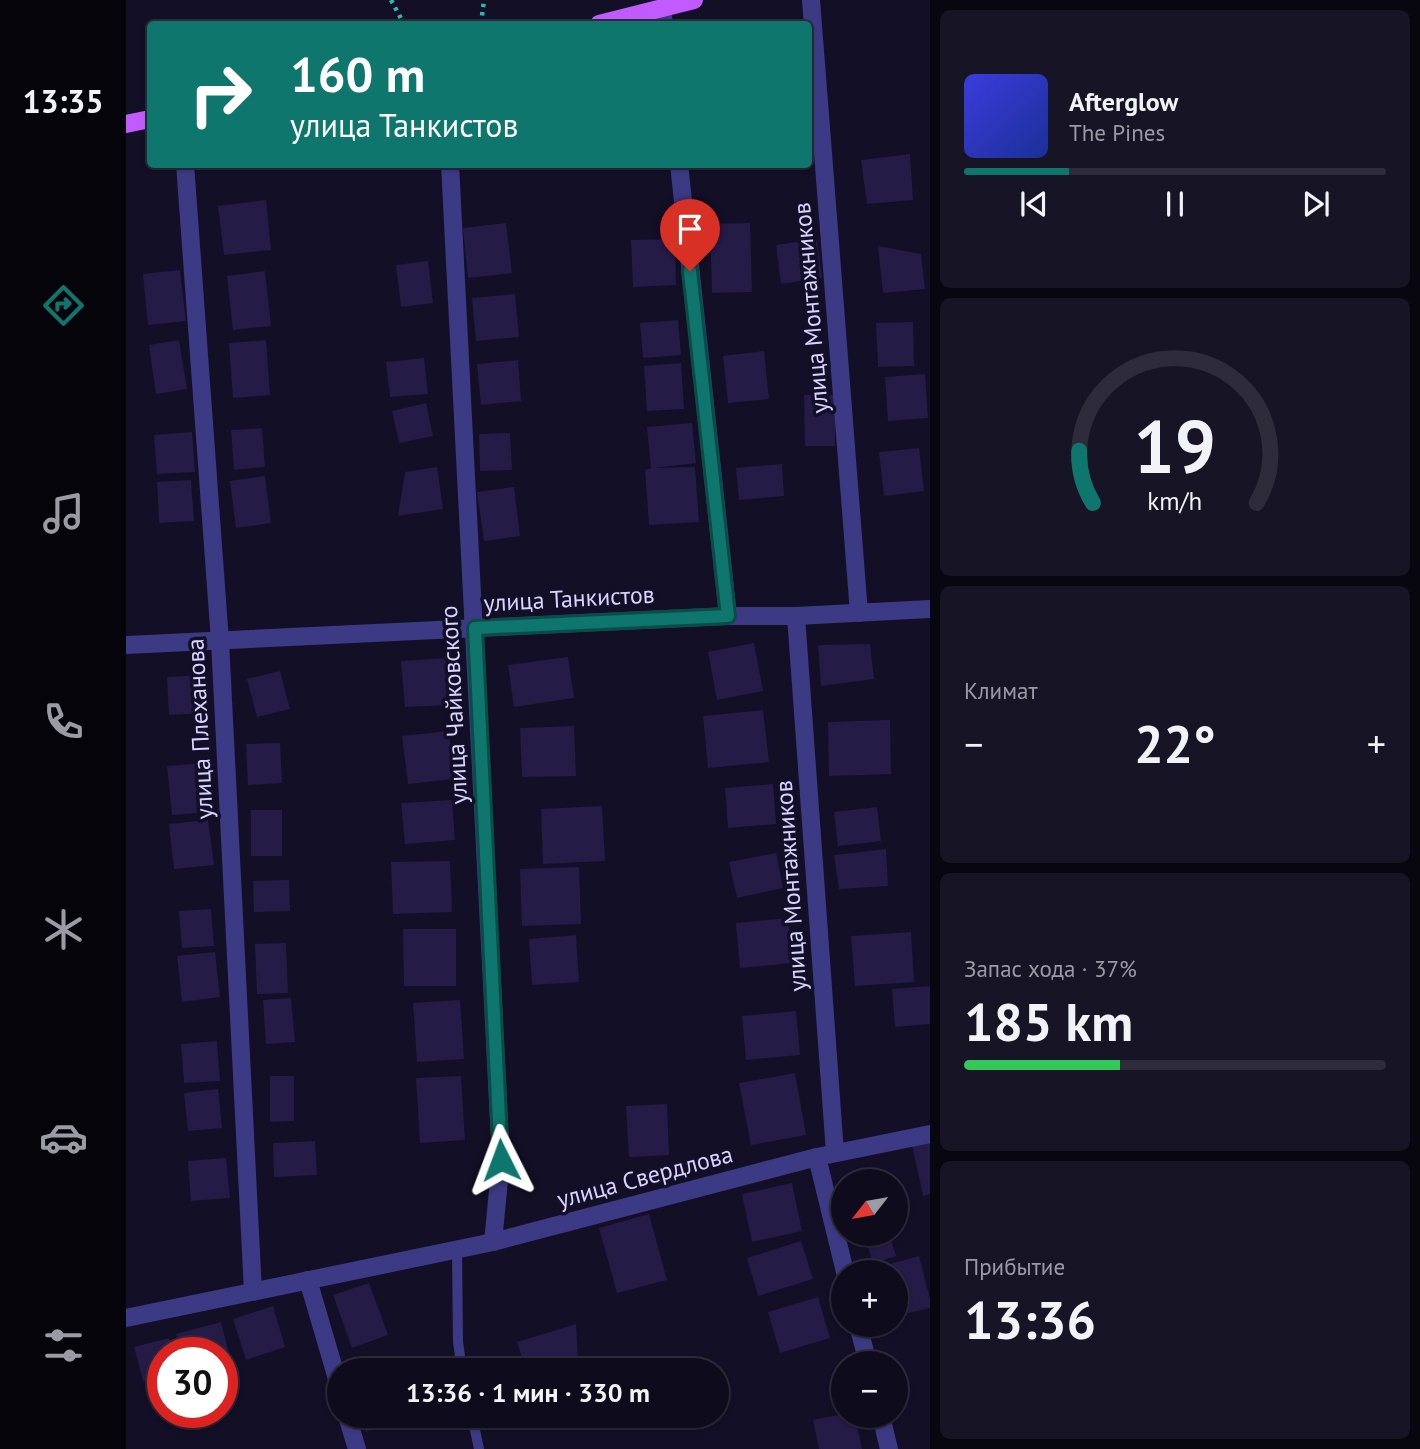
<!DOCTYPE html>
<html lang="ru">
<meta charset="utf-8">
<style>
body{margin:0;font-family:"PT Sans",sans-serif;background:#171425;color:#f1f3f6;height:100vh;display:flex;flex-direction:column;font-size:26px;white-space:nowrap}
*{box-sizing:border-box;margin:0}
p{font-size:23px;color:#9b9ba3}
.icon{flex:none;width:38px;height:38px;fill:none;stroke:currentColor;stroke-width:2;stroke-linecap:round;stroke-linejoin:round}
.map{position:relative;flex:1;overflow:hidden}
.side{display:flex;flex-direction:column;gap:10px;padding:10px;background:#08060f;width:490px}
.side>*{flex:none}
.guide{position:absolute;left:21px;top:21px;width:665px;height:147px;border-radius:7px;box-shadow:0 2px 5px #0004,0 0 0 2px #2e2b3b;background:#0f766e;color:#fff;overflow:hidden}
.needle{width:46px;rotate:239deg}
.tools{position:absolute;left:705px;top:1169px;display:grid;gap:14px}
.tools a{display:grid;place-items:center;width:77px;height:77px;border-radius:50%;background:#0e0b1c;box-shadow:0 2px 5px #0004,0 0 0 2px #2e2b3b;font-size:35px}
.speed{position:absolute;left:21px;top:1337px;display:flex;gap:14px;font-size:35px;font-weight:700;text-align:center}
.speed>*{display:grid;place-content:center;width:91px;height:91px;border-radius:50%;background:#0e0b1c;box-shadow:0 2px 5px #0004,0 0 0 2px #2e2b3b;line-height:1}
.speed .limit{border:10px solid #d22;background:#fff;color:#111}
.pin{position:absolute;display:grid;place-items:center;width:60px;height:60px;color:#fff;margin:-72px -30px;border-radius:50% 50% 50% 0;rotate:-45deg;box-shadow:0 0 7px #0007}
.pin .icon{rotate:45deg}
.me{position:absolute;width:77px;margin:-38px;rotate:357deg;stroke-linejoin:round;filter:drop-shadow(0 0 5px #0008)}
.turn{display:flex;align-items:center;gap:24px;height:147px;padding:0 28px;font-size:32px}
.turn .icon{width:91px;height:91px;stroke-width:2.5}
.turn b{display:block;font-size:49px;line-height:60px}
.big{font-size:52px;font-weight:600;line-height:1.1}
.side .widget{flex:1;display:flex;flex-direction:column;justify-content:center;gap:10px;min-width:0;padding:0 24px;border-radius:10px;background:#171425}
.side .dial{align-items:center;gap:0}
.dial svg{height:182px;overflow:visible;fill:none;stroke:#2e2b3b;stroke-width:7;stroke-linecap:round;text-anchor:middle}
.dial text{fill:#f1f3f6;stroke:none}
.song{display:flex;align-items:center;gap:21px}
.cover{width:84px;height:84px;border-radius:10px;background:linear-gradient(135deg,hsl(240 70% 55%),hsl(230 70% 35%))}
.played{height:7px;border-radius:4px;background:linear-gradient(90deg,#0f766e 25%,#2e2b3b 25%)}
.keys{display:flex;justify-content:space-around;direction:ltr}
.heat{display:flex;justify-content:space-between;align-items:center;font-size:38px;direction:ltr}
.charge{height:10px;border-radius:5px;background:linear-gradient(90deg,#34c759 37%,#2e2b3b 0)}
.trip{position:absolute;left:201px;top:1358px;width:402px;height:70px;border-radius:35px;background:#0e0b1c;box-shadow:0 2px 5px #0004,0 0 0 2px #2e2b3b;font-weight:600;line-height:70px;text-align:center}
main{display:flex;flex:1;min-height:0}
.dock{display:flex;flex-direction:column;width:126px;justify-content:space-around;align-items:center;background:#06040b;color:#9b9ba3}
.dock .icon{width:49px;height:49px}
.dock .current{color:#0f766e}
.dock b{font-size:32px;color:#f1f3f6}
.map>svg:first-child{display:block}
.building{fill:#241b47}
.lines{fill:none;stroke-linecap:round;stroke-linejoin:round}
.path{stroke:#2fb8b0;stroke-width:4.5;stroke-dasharray:3.5 5;stroke-linecap:butt}
.lane{stroke:#3d3a85;stroke-width:10}
.street{stroke:#3d3a85;stroke-width:18}
.primary{stroke:#c25bff;stroke-width:18}
.route-casing{stroke:#0a4d48;stroke-width:18}
.route{stroke:#0f766e;stroke-width:12}
.labels{text-anchor:middle;stroke-width:7;stroke-linejoin:round;paint-order:stroke}
.street-label{font-size:24px;fill:#d9d4ff;stroke:#130f26}
</style>
<main>
<nav class="dock">
<b>13:35</b>
<svg class="icon current" aria-label="directions" viewBox="0 0 24 24"><path d="M12 3l9 9-9 9-9-9zM9 14v-3h6M13 9l2 2-2 2"/></svg>
<svg class="icon" aria-label="music" viewBox="0 0 24 24"><path d="M9 18V5l10-2v13"/><circle cx="6" cy="18" r="3"/><circle cx="16" cy="16" r="3"/></svg>
<svg class="icon" aria-label="phone" viewBox="0 0 24 24"><path d="M5 4h4l2 5-3 2q2 4 5 5l2-3 5 2v4C11 20 4 13 5 4z"/></svg>
<svg class="icon" aria-label="climate" viewBox="0 0 24 24"><path d="M12 3v18M4 7l16 10M4 17L20 7"/></svg>
<svg class="icon" aria-label="car" viewBox="0 0 24 24"><path d="M5 17H2v-5l4-1 3-4h7l3 4 3 1v5h-3M9 17h6M6 11h13"/><circle cx="7" cy="17" r="2"/><circle cx="17" cy="17" r="2"/></svg>
<svg class="icon" aria-label="filters" viewBox="0 0 24 24"><path d="M4 7h16M4 17h16"/><circle cx="9" cy="7" r="2"/><circle cx="15" cy="17" r="2"/></svg>
</nav>
<div class="map">
<svg width="804" height="1449" viewBox="0 0 804 1449">
<rect width="100%" height="100%" fill="#130f26"/>
<!-- building -->
<g class="building">
<path d="M682 100H687L694 150 682 151Z"/>
<path d="M784 154 787 200 741 204 735 160Z"/>
<path d="M140 200 145 250 98 255 92 206Z"/>
<path d="M380 223 386 273 342 278 337 228Z"/>
<path d="M624 223 626 292 586 293 584 224Z"/>
<path d="M549 239 550 285 507 287 505 240Z"/>
<path d="M691 239 696 278 655 284 650 245Z"/>
<path d="M752 246 795 254 799 289 757 293Z"/>
<path d="M302 261 307 303 275 307 270 265Z"/>
<path d="M54 270 60 321 22 325 17 274Z"/>
<path d="M139 271 145 326 107 330 101 276Z"/>
<path d="M389 294 393 337 350 341 346 298Z"/>
<path d="M552 320 555 355 517 358 514 323Z"/>
<path d="M787 322 788 366 752 367 750 323Z"/>
<path d="M53 340 61 389 30 394 23 345Z"/>
<path d="M140 340 144 395 107 398 103 343Z"/>
<path d="M638 351 643 399 602 403 597 356Z"/>
<path d="M298 358 302 394 264 397 260 362Z"/>
<path d="M392 360 395 401 355 405 351 364Z"/>
<path d="M555 363 558 409 521 411 518 366Z"/>
<path d="M799 374 802 418 762 421 759 377Z"/>
<path d="M678 395H709V446H679Z"/>
<path d="M300 403 307 436 273 443 266 411Z"/>
<path d="M566 423 570 463 529 468 569 467 573 522 523 525 519 470 525 468 521 427Z"/>
<path d="M136 428 139 467 108 470 105 430Z"/>
<path d="M66 432 69 472 31 474 28 435Z"/>
<path d="M384 433 386 470 354 471 353 434Z"/>
<path d="M793 448 798 491 758 496 753 452Z"/>
<path d="M656 464 658 496 613 500 610 468Z"/>
<path d="M311 467 317 509 272 516 279 472Z"/>
<path d="M139 476 145 523 110 528 104 481Z"/>
<path d="M65 480 68 521 33 523 31 482Z"/>
<path d="M388 487 394 536 358 541 351 492Z"/>
<path d="M628 643 637 691 591 700 582 652Z"/>
<path d="M744 644 748 679 695 686 692 645Z"/>
<path d="M442 657 448 698 388 707 382 665Z"/>
<path d="M320 658 323 705 279 707 275 661Z"/>
<path d="M154 671 164 709 131 717 121 679Z"/>
<path d="M77 675 80 713 43 715 41 677Z"/>
<path d="M637 710 643 762 582 768 577 716Z"/>
<path d="M764 720 765 774 703 776 702 722Z"/>
<path d="M448 726 450 776 396 777 394 728Z"/>
<path d="M323 731 328 779 282 784 276 736Z"/>
<path d="M154 743 156 783 122 785 120 744Z"/>
<path d="M79 763 84 812 46 815 41 766Z"/>
<path d="M647 784 650 824 602 828 599 788Z"/>
<path d="M326 800 329 840 279 844 275 803Z"/>
<path d="M476 806 479 861 417 864 415 809Z"/>
<path d="M751 807 755 841 712 846 708 812Z"/>
<rect x="125" y="810" width="31" height="46"/>
<path d="M82 820 88 865 48 869 43 824Z"/>
<path d="M760 849 762 886 713 889 708 855Z"/>
<path d="M650 853 657 888 611 898 603 862Z"/>
<path d="M324 861 326 912 267 914 265 862Z"/>
<path d="M453 867 455 924 396 926 394 869Z"/>
<path d="M163 880 164 911 128 912 127 881Z"/>
<path d="M85 909 88 946 56 948 53 911Z"/>
<path d="M662 918 666 963 614 968 610 923Z"/>
<path d="M277 929H330V986H278Z"/>
<path d="M785 932 788 982 729 986 725 936Z"/>
<path d="M450 935 453 982 406 985 403 939Z"/>
<path d="M160 943 162 993 131 994 129 944Z"/>
<path d="M89 952 94 997 56 1002 51 956Z"/>
<path d="M804 986V1024L769 1027 766 989Z"/>
<path d="M165 998 169 1042 140 1044 137 1000Z"/>
<path d="M334 1000 338 1059 291 1062 287 1003Z"/>
<path d="M670 1011 674 1055 620 1060 616 1016Z"/>
<path d="M91 1041 94 1081 58 1083 55 1044Z"/>
<path d="M669 1073 680 1135 625 1145 613 1083Z"/>
<path d="M144 1076H168V1121L144 1122Z"/>
<path d="M335 1076 339 1140 294 1143 290 1078Z"/>
<path d="M92 1089 96 1128 62 1131 58 1093Z"/>
<path d="M541 1104 543 1155 503 1157 500 1106Z"/>
<path d="M189 1141 191 1175 148 1177 147 1143Z"/>
<path d="M804 1141V1194L797 1196 786 1145Z"/>
<path d="M100 1158 104 1198 65 1201 62 1161Z"/>
<path d="M666 1183 676 1231 626 1242 616 1194Z"/>
<path d="M523 1214 541 1280 491 1293 473 1228Z"/>
<path d="M738 1234H763L770 1256 747 1263Z"/>
<path d="M675 1241 687 1279 632 1296 621 1258Z"/>
<path d="M793 1256 804 1299V1308L770 1316V1272H750L749 1268Z"/>
<path d="M243 1283 262 1335 226 1348 207 1295Z"/>
<path d="M692 1297 704 1338 654 1353 642 1312Z"/>
<path d="M147 1306 159 1347 120 1360 107 1319Z"/>
<path d="M95 1322 105 1362 96 1364V1353H55L50 1334Z"/>
<path d="M450 1324 452 1360 420 1370H400L391 1342Z"/>
<path d="M43 1338 47 1353H37V1376L17 1381 8 1347Z"/>
<path d="M718 1414V1416H729L736 1449H693L687 1420Z"/>
<path d="M235 1416H294V1417L239 1432Z"/>
</g>
<g class="lines">
<!-- path -->
<g class="path">
<path d="M265 0 278 24"/>
<path d="M355 24 358 0"/>
</g>
<!-- lane -->
<g class="lane">
<path d="M331 1250 332 1342 336 1370"/>
<path d="M346 1416 353 1449"/>
</g>
<!-- street -->
<g class="street">
<path d="M685 0 733 613"/>
<path d="M536 9 538 24"/>
<path d="M59 164 94 641 127 1292"/>
<path d="M324 164 375 1160 367 1242"/>
<path d="M553 164 602 616"/>
<path d="M670 616 709 1153"/>
<path d="M0 645 602 616H670L804 609"/>
<path d="M691 1157 719 1272"/>
<path d="M182 1280 214 1389"/>
<path d="M0 1318 367 1242 691 1157 804 1134"/>
<path d="M732 1325 742 1363"/>
<path d="M221 1416 231 1449"/>
<path d="M755 1416 763 1449"/>
</g>
<!-- primary -->
<g class="primary">
<path d="M473 24 568 0"/>
<path d="M0 124 24 119"/>
</g>
</g>
<g class="lines">
<!-- route casing -->
<g class="route-casing">
<path id="route" d="M375 1160 349 628 602 616 564 271"/>
</g>
<!-- route -->
<use href="#route" class="route"/>
</g>
<g class="labels">
<!-- street labels -->
<g class="street-label">
<text transform="translate(685 308) rotate(-95)" y="8">улица Монтажников</text>
<text transform="translate(443 599) rotate(-3)" y="8">улица Танкистов</text>
<text transform="translate(328 705) rotate(-93)" y="8">улица Чайковского</text>
<text transform="translate(74 729) rotate(-93)" y="8">улица Плеханова</text>
<text transform="translate(665 886) rotate(-94)" y="8">улица Монтажников</text>
<text transform="translate(519 1177) rotate(-15)" y="8">улица Свердлова</text>
</g>
</g>
</svg>
<div class="tools">
<a><svg class="needle" viewBox="-14 -14 28 28"><path d="M0-13l5 13h-10z" fill="#e53935"/><path d="M0 13l5-13h-10z" fill="#9b9ba3"/></svg></a>
<a>+</a>
<a>−</a>
</div>
<div class="speed"><div class="limit">30</div></div>
<div class="pin" style="left:564px;top:271px;background:#d93025"><svg class="icon" aria-label="arrive" viewBox="0 0 24 24"><path d="M6 21V4h12l-3 4 3 4H6"/></svg></div>
<svg class="me" style="left:375px;top:1160px" viewBox="-20 -20 40 40"><path d="M0-17L14 15 0 8-14 15z" fill="#0f766e" stroke="#fff" stroke-width="4"/></svg>
<div class="trip">13:36 · 1 мин · 330 m</div>
<div class="guide">
<div class="turn"><svg class="icon" aria-label="right" viewBox="0 0 24 24"><path d="M7 20v-9h11M14 6l5 5-5 5"/></svg><div><b>160 m</b>улица Танкистов</div></div>
</div>
</div>
<section class="side">
<div class="widget">
<div class="song"><i class="cover"></i><div><b>Afterglow</b><p>The Pines</p></div></div>
<div class="played"></div>
<div class="keys"><svg class="icon" aria-label="previous" viewBox="0 0 24 24"><path d="M18 5L8 12l10 7zM5 5v14"/></svg><svg class="icon" aria-label="pause" viewBox="0 0 24 24"><path d="M8 5v14M16 5v14"/></svg><svg class="icon" aria-label="next" viewBox="0 0 24 24"><path d="M6 5l10 7-10 7zM19 5v14"/></svg></div>
</div>
<div class="widget dial"><svg viewBox="0 0 100 80">
<path d="M14 69A42 42 0 1 1 86 69"/>
<path d="M14 69A42 42 0 0 1 8 46" stroke="#0f766e"/>
<text x="50" y="56" font-size="32" font-weight="700">19</text>
<text x="50" y="72" font-size="11">km/h</text>
</svg></div>
<div class="widget"><p>Климат</p>
<div class="heat"><a>−</a><b class="big">22°</b><a>+</a></div>
</div>
<div class="widget"><p>Запас хода · 37%</p><b class="big">185 km</b><div class="charge"></div></div>
<div class="widget"><p>Прибытие</p><b class="big">13:36</b></div>
</section>
</main>
